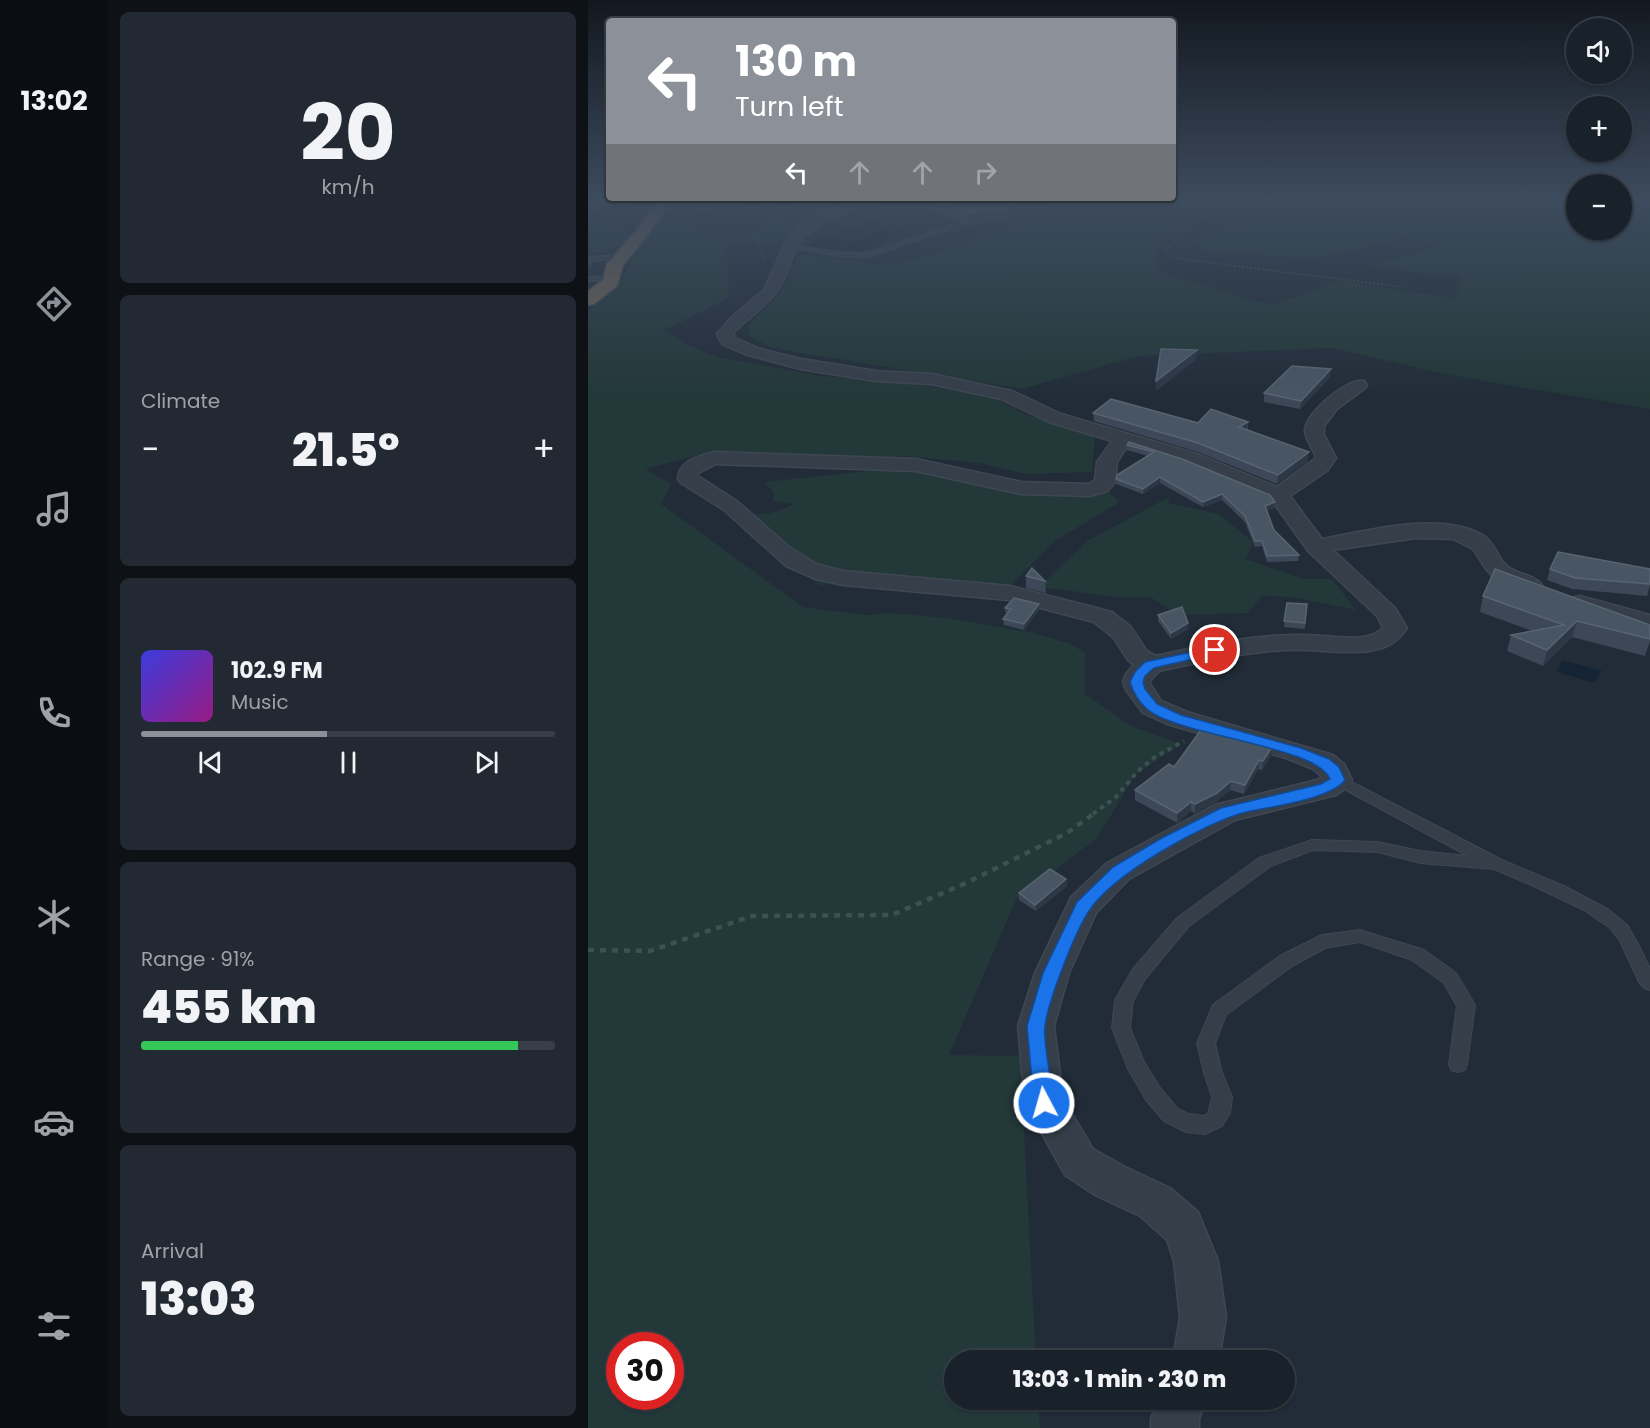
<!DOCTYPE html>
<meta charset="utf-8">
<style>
body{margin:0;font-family:Poppins,sans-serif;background:#222932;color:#f1f3f6;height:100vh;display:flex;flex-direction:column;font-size:22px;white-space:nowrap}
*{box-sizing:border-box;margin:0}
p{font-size:20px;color:#9fa3a8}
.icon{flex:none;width:33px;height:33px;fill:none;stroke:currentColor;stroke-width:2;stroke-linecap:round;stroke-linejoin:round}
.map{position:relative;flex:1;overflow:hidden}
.panel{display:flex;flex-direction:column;gap:12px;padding:12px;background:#0e1217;width:480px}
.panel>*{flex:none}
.hud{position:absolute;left:18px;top:18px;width:570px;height:183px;border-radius:6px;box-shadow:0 2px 4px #0004,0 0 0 2px #373e47;background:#8c9099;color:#fff;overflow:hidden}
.buttons{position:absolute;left:978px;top:18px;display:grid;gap:12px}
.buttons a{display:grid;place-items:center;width:66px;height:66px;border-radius:50%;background:#19212a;box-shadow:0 2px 4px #0004,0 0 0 2px #373e47;font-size:30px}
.speed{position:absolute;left:18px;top:1332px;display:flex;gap:12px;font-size:30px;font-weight:700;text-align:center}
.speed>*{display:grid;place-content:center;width:78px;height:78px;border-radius:50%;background:#19212a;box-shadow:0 2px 4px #0004,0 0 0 2px #373e47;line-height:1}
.speed .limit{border:9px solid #d22;background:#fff;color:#111}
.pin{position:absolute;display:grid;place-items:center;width:51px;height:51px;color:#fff;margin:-26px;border:3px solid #fff;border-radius:50%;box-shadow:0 2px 6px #0007}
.me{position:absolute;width:66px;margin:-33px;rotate:354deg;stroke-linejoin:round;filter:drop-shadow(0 0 4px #0008)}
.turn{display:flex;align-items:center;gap:21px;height:126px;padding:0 30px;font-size:27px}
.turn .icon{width:78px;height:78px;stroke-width:2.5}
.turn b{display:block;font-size:42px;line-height:51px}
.lanes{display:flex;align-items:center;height:57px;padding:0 30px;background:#0003;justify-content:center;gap:30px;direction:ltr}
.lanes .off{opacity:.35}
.big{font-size:45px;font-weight:800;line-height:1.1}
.panel .card{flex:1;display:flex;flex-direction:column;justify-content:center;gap:9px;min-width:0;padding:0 21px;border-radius:9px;background:#222932}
.panel .dial{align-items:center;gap:0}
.dial b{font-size:78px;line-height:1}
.song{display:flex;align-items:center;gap:18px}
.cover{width:72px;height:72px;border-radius:9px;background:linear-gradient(135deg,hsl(240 70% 55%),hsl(310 70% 35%))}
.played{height:6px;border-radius:3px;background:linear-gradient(90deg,#8c9099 45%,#373e47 45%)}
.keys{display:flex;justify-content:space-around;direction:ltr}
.heat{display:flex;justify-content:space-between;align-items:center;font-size:33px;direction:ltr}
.charge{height:9px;border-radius:4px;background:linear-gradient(90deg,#34c759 91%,#373e47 0)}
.trip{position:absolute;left:356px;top:1350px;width:351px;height:60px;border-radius:30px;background:#19212a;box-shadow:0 2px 4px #0004,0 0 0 2px #373e47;font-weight:800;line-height:60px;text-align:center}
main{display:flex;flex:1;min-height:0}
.menu{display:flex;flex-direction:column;width:108px;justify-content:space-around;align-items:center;background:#0a0d11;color:#9fa3a8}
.menu .icon{width:42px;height:42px}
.menu .active{color:#8c9099}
.menu b{font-size:27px;color:#f1f3f6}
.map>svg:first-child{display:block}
.green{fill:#233839;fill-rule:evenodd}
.water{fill:#152435}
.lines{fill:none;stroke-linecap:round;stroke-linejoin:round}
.lane-casing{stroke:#3e4752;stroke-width:2}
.street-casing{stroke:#3e4752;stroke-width:3}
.highway-casing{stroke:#3f4953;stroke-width:3}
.path-far2{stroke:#3c5152;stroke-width:1.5;stroke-dasharray:2 2;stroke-linecap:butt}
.path-far1{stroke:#3c5152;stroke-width:4;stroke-dasharray:4.5 4.5;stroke-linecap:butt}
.path{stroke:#3c5152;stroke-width:4.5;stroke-dasharray:6 6;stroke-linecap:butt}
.lane{fill:#353e49;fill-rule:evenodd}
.street{fill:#353e49;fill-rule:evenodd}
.highway{fill:#6f6252;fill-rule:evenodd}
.wall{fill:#3c4857}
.shaded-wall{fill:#2c3846}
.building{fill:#485563;stroke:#586472;stroke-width:1.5}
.route{fill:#1a73e8;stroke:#114b97;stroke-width:1.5}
</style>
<main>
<nav class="menu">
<b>13:02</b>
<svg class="icon active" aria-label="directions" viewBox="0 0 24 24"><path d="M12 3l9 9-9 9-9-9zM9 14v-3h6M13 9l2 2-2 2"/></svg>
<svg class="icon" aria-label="music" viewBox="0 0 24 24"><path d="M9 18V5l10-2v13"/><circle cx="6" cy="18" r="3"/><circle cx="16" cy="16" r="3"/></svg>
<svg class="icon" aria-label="phone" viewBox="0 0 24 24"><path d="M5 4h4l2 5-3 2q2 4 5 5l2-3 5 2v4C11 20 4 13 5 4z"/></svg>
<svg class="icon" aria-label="climate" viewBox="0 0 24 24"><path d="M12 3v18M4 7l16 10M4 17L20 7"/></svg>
<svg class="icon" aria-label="car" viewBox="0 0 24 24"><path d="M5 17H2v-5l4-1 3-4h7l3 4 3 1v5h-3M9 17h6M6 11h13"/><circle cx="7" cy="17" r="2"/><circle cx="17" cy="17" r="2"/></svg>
<svg class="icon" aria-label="filters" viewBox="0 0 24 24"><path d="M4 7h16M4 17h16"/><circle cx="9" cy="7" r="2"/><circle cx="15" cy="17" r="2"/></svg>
</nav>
<section class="panel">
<div class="card dial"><b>20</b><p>km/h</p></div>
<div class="card"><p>Climate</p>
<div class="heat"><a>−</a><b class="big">21.5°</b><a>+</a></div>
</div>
<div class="card">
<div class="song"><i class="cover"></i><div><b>102.9 FM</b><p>Music</p></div></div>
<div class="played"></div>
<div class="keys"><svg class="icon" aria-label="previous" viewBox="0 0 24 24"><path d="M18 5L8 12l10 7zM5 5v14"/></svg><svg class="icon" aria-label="pause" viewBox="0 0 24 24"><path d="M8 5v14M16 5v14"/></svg><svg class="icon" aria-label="next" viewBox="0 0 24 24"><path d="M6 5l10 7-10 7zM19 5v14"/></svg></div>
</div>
<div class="card"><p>Range · 91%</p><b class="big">455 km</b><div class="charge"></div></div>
<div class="card"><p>Arrival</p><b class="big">13:03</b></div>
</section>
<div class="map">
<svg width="1062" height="1428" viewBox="0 0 1062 1428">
<rect width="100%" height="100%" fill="#212c38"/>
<!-- green -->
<g class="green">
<path d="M4 197 51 198V200L0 214V199Z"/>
<path d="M619 197 624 202C616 221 588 222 575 239 571 245 569 254 567 261L572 272 682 305 753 281 864 298 869 293 873 277 781 267 855 244 818 238 728 258 621 252 613 248 609 241 618 234 670 222 702 212 711 199 655 202 647 197H812L828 207 890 201 884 197H988V230H1034V197H1062V409L856 374 745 348 550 356 434 389 212 353 182 347 161 336 160 327C167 315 177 310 186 300 198 287 204 270 211 254L305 266 476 211 449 198Z"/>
<path d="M87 198H175L86 219 113 233H170L178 224 214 198H319L258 210 215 228 199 241 138 242 141 298 77 330 98 344 129 357 232 376 321 382 409 399 437 414 507 434 504 472 437 474 392 463 316 456 147 467 124 452 57 469 83 484 73 504 215 607 277 615 302 613 360 618 445 633 483 644 497 653V694L543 726 593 744 548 774 509 838 428 900 361 1055 432 1056 448 1360H366V1400H450L452 1428H0V311L19 296 38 274 45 254ZM32 1346H82V1396H32Z"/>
<path d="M19 221 23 226 44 233 34 245 0 254V223Z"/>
<path d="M317 467 445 487 463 482 518 489 532 502 467 541 421 587 264 571 233 586 136 511C163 514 180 519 205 504L185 501 187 494 176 482Z"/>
<path d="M581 497 580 503 631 514 665 542 658 559 715 579H744L768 610 704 597 674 596 660 613 591 615 562 597 537 598 451 587 499 541Z"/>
</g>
<!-- water -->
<g class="water">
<path d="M281 221 298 224 244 249 216 246 246 233 258 234 249 232 262 226 276 228 278 226 272 225Z"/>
<path d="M302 224 326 227 272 252 248 248Z"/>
<path d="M974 660 1014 671 1006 683 969 672Z"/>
</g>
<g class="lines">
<!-- lane casing -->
<g class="lane-casing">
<g id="lane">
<path d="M192 198H206L178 204 175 202Z"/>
<path d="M363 225 365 228 281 257H255L199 247 202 245 255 253H280Z"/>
<path d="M32 255 34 258 5 261 0 266V257Z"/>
<path d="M0 277 25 276 28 278 25 280 0 281Z"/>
<path d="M750 775 914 860 976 886 1021 910 1040 926 1051 946 1062 969V990L1056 988 1051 982 1032 941 1022 928 996 910 948 887 906 869 832 863 790 852 725 850 683 866 601 926 557 979 545 1001 542 1028 555 1060 572 1088 590 1109 601 1114 616 1116 620 1114 624 1097 616 1073 609 1043 625 1005 692 956 734 935 772 930 836 950 868 973 887 1005 879 1064 877 1070 870 1072 863 1070 861 1064 869 1006 856 983 824 960 772 942 737 948 704 966 638 1015 627 1043 634 1073 644 1097 642 1113 634 1126 617 1134 598 1132 576 1121 558 1100 540 1069 524 1028 527 1000 545 969 589 918 671 858 724 840 790 842 832 851 880 856 745 783 743 780 745 777Z"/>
</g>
</g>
<!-- street casing -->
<g class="street-casing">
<g id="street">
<path d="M852 197H865L869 202 867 204H859Z"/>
<path d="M265 198H280C265 213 235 218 217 236 203 250 203 269 193 285 182 304 163 315 147 331L145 334 147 338 172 349 213 359 288 371 343 374 424 391 473 414 609 454 689 487 728 458C726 449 717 440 717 431 716 414 760 377 776 381L779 385 776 389 749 409 736 426V435L748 458 740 470 702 496 734 539C778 531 856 510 896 536 907 543 909 557 918 565 928 575 946 574 954 585L950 590 942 592 908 580 898 569 885 549 865 539 828 538 745 550 807 608 819 628C809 643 799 648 781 651 754 655 726 648 698 650 655 652 613 662 571 671L561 682 573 701 599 712 745 755 756 764 764 780 760 787 748 795 647 820 541 879 508 913 481 973 466 1026 475 1099 505 1149 537 1167 582 1188 610 1212 630 1261 638 1317 631 1360H585L592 1317 586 1261 579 1240 552 1216 507 1195 477 1175 437 1103 430 1026 447 973 479 906 483 897 519 863 627 805 729 780 734 777 725 769 698 758 579 724 555 713 538 690 535 682 538 674 546 665 540 660 525 637 506 622 421 600 255 585 228 579 198 566 136 510 93 483 90 479C90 461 111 456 126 452L328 459 433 482 501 484 507 480 509 462 524 441 461 422 413 399 343 384 288 381 212 369 160 355 134 344 129 334 143 318 176 290 197 244 209 229 225 218ZM540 445 595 462 683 499 720 551 789 616 795 628C781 642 755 637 737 636 679 631 623 644 567 656L558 650 543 627 524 612 422 586 255 571 228 564 201 547 150 502 110 476V473L128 464 328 471 433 494 502 496 519 491 524 486 527 482 529 462Z"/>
<path d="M992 596 1062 615V629L984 608 980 603 984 598Z"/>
<path d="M570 1400H618L611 1419V1428H563V1419Z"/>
</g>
</g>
<!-- highway casing -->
<g class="highway-casing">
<path id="highway" d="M71 198H85L58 237 35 265 29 286 6 304 0 305V291L15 280 19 264 48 231Z"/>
</g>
<!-- path-far2 -->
<g class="path-far2">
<path d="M4 197 19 221H42"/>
<path d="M625 197 631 204 630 210C610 221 591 229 579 250L587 258 813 287"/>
<path d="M177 258 169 242 170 233 191 214"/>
</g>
<!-- path-far1 -->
<path class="path-far1" d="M505 814 528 797 549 772 567 757 596 741"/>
<!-- path -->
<path class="path" d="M0 950 62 951 164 916 304 915 378 883 479 833 508 812"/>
<!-- lane -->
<use href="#lane" class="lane"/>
<!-- street -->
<use href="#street" class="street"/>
<!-- highway -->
<use href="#highway" class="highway"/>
</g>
<!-- wall -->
<g class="wall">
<path d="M340 198H418L427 202 428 213 420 215V219L379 226 341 208Z"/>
<path d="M742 377 712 409 676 402V393Z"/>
<path d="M505 413 610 423 660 422V430L720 461 689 484 610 452 506 421Z"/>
<path d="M541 442 687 502 686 508 678 511 686 530 711 555 710 561 679 562 674 546 667 547 657 522 634 500 615 507 572 483 555 494 528 484V479L560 456 539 450V445Z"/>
<path d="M962 569H1062V585L1059 596 984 589 959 580Z"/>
<path d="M438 576 457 581 458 593 438 588Z"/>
<path d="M895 596 1062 625V641L1057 656 984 637 955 666 919 651 923 635 944 631 892 612Z"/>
<path d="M699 603 719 604 717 629 696 627Z"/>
<path d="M451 604V610L436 630 416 625 415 619 419 614H418L417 608Z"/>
<path d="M570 615 600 629 583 639 570 621Z"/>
<path d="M684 747 683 756 674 770 670 769 656 794 642 790 628 802 607 813 603 811 589 823 547 800V790L586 767Z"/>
<path d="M478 879 479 886 448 911 431 900V893Z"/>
</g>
<!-- shaded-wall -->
<g class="shaded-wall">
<path d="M427 202 428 213 420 215V219L379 226 378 214 412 205Z"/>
<path d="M609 350 608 360 568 391V381Z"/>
<path d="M743 369 742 377 712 409 713 401Z"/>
<path d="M660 422 659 431 651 427Z"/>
<path d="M721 452 720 461 689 484 690 475Z"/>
<path d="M572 477V483L555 494V489Z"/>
<path d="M634 494V500L615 507V502Z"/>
<path d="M687 502 686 508 676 512 677 506Z"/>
<path d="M451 604V610L436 630V624Z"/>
<path d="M989 621 984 637 955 666 959 650Z"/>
<path d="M600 623V629L583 639V633Z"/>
<path d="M684 747 683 756 674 770 675 761Z"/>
<path d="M671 760 670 769 656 794 657 785Z"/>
<path d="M643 781 642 790 628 802 607 813V804Z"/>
<path d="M603 802V811L589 823V813Z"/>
<path d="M478 879 479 886 448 911 447 905Z"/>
</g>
<!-- building -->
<g class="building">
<path d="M342 198H418L427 202 412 205 419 208 378 214Z"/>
<path d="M573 349 609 350 568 381Z"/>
<path d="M704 366 743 369 713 401 676 393Z"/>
<path d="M523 399 610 423 623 409 660 422 651 427 721 452 690 475 610 443 505 413Z"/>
<path d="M541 442 594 459 682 495 687 502 677 506 686 530 711 555 679 556 674 541H667L657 516 634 494 615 502 572 477 555 489 528 479 529 475 566 452 539 445Z"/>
<path d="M970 552 1062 569V584L987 578 962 569Z"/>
<path d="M444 568 457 581 438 576Z"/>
<path d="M907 569 1062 625V639L989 621 959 650 923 635 976 625 895 596Z"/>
<path d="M426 598 451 604 436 624 415 619 423 609 417 608Z"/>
<path d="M699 603 719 604 717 623 696 621Z"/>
<path d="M594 607 600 623 583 633 570 615Z"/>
<path d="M615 727 684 747 675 761 671 760 657 785 643 781 629 793 607 804 603 802 589 813 547 790 581 764 586 767Z"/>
<path d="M462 869 478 879 447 905 431 893Z"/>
</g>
<!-- sky -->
<linearGradient id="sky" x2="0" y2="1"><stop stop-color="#12181f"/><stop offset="0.5" stop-color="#3d4b5e"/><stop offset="1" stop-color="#3d4b5e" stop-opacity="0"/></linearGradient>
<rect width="1062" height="397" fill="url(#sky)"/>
<!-- route -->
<path class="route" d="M627 647 631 648 633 650 631 653 566 668 557 676 555 682 557 689 569 704 593 715 713 748 741 759 751 767 757 780C744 799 681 807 658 812 616 823 525 874 501 911 487 932 460 1001 457 1026 455 1044 464 1083 466 1103L463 1109 456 1112 449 1109 446 1103 439 1026 455 973 489 902 525 867 572 839 633 808 733 784 742 779C730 746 590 736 559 709 551 702 545 692 542 682L547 672 557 662Z"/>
</svg>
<div class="buttons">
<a><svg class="icon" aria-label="sound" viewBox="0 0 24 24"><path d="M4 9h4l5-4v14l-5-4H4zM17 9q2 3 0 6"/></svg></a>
<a>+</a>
<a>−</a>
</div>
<div class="speed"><div class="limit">30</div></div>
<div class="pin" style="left:627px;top:650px;background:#d93025"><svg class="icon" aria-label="arrive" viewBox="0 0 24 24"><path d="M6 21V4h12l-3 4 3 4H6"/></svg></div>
<svg class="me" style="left:456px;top:1103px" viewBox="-20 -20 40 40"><circle r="17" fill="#1a73e8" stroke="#fff" stroke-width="3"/><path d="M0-11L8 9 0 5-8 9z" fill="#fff"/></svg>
<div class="trip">13:03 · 1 min · 230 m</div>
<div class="hud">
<div class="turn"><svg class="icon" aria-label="left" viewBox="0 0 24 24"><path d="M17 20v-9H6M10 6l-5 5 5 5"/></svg><div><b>130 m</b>Turn left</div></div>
<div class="lanes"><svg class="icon" aria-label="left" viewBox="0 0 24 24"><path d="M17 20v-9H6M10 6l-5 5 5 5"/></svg><svg class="icon off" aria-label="ahead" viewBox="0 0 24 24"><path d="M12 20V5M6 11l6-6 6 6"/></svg><svg class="icon off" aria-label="ahead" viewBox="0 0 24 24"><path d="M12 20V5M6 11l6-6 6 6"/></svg><svg class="icon off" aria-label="right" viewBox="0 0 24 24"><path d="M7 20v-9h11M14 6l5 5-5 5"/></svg></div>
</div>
</div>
</main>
